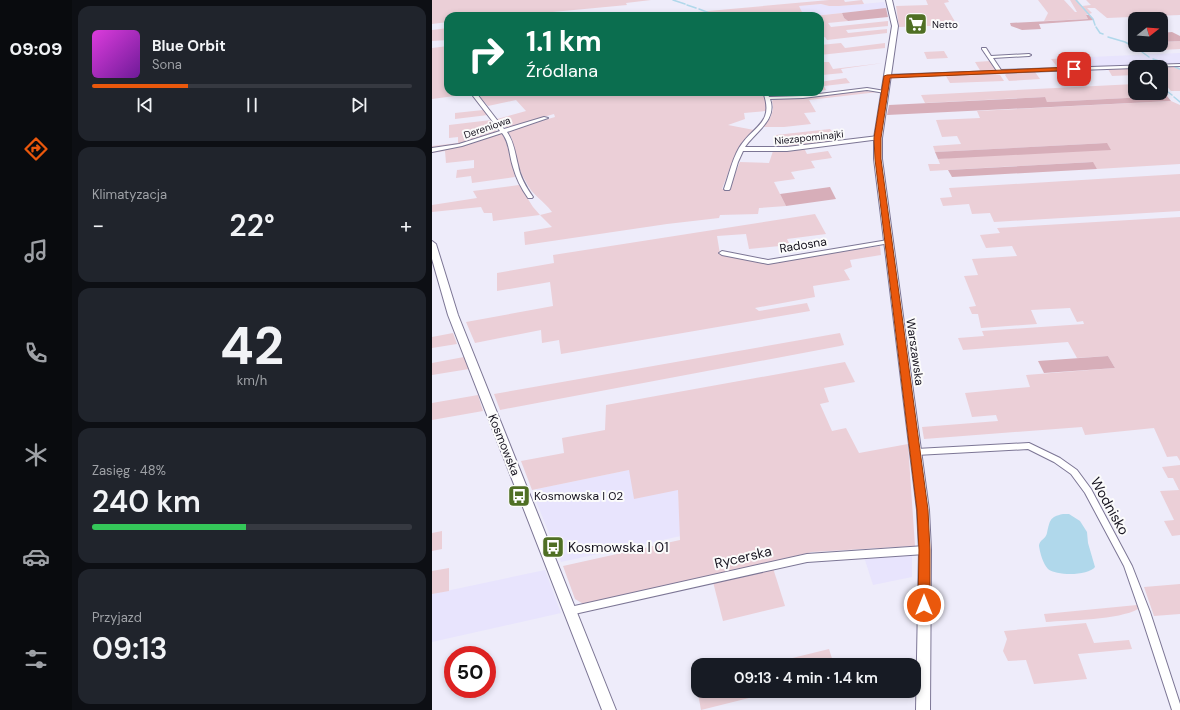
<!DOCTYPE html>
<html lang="pl">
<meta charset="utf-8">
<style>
body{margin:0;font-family:"DM Sans",sans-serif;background:#20242c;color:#f1f3f6;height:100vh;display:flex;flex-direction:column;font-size:15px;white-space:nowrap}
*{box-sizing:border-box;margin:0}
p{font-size:13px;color:#9ea1a6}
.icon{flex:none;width:22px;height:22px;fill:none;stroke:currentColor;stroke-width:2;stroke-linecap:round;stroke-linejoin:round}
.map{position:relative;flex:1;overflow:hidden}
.sheet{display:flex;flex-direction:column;gap:6px;padding:6px;background:#0d0f14;width:360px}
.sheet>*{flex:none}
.hud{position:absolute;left:12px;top:12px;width:380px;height:84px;border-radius:12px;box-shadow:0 2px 6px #0003;background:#0b6e4f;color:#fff;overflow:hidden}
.needle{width:26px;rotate:73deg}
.tools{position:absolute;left:696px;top:12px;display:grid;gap:8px}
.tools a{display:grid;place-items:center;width:40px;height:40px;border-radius:8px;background:#171b24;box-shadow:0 2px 6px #0003;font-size:20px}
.speed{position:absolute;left:12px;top:646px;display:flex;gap:8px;font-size:20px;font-weight:700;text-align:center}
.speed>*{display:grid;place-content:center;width:52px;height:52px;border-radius:50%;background:#171b24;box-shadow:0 2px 6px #0003;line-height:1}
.speed .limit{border:6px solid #d22;background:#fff;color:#111}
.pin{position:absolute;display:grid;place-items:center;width:34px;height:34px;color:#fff;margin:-17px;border-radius:8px;box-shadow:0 2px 6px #0006}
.me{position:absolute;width:44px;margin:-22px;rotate:0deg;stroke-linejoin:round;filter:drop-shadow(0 0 3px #0008)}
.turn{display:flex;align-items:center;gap:14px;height:84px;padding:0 16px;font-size:18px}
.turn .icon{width:52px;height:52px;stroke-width:2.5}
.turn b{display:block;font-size:28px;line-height:34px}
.big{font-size:30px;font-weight:600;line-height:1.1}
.sheet .card{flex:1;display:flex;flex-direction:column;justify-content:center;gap:6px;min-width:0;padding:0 14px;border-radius:12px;background:#20242c}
.sheet .dial{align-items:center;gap:0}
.dial b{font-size:52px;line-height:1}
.song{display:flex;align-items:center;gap:12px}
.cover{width:48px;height:48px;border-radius:6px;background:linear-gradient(135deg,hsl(300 70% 55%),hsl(280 70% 35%))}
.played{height:4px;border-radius:2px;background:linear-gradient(90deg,#ea580c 30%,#363941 30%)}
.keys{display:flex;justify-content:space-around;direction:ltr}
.heat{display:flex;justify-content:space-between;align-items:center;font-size:22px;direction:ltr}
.charge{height:6px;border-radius:3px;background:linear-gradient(90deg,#34c759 48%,#363941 0)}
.trip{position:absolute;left:259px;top:658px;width:230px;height:40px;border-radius:12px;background:#171b24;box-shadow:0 2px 6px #0003;font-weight:600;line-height:40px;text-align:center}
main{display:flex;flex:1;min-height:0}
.dock{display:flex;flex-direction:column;width:72px;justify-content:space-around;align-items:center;background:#090b0e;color:#9ea1a6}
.dock .icon{width:28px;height:28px}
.dock .on{color:#ea580c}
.dock b{font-size:18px;color:#f1f3f6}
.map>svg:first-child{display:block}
.built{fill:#e8e4fd}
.green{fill:#ebcfd7}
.forest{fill:#d7aeb9}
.water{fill:#b0d8eb}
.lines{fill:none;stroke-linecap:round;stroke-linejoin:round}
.stream{stroke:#b0d8eb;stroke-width:1.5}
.street-casing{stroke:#7c7695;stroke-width:2}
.secondary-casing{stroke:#7c7695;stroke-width:2}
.street{fill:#fff;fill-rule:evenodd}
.secondary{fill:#fff;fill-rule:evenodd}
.route{fill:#ea580c;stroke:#983908}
.labels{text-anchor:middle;stroke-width:4;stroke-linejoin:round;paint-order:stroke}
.far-poi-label{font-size:10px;fill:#16131f;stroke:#fbfbfb;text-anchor:start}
.far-street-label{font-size:10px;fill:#16131f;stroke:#fbfbfb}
.street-label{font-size:12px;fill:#16131f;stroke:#fbfbfb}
.poi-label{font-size:12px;fill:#16131f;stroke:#fbfbfb;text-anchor:start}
.near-street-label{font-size:14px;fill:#16131f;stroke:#fbfbfb}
.near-poi-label{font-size:14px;fill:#16131f;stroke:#fbfbfb;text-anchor:start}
</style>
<main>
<nav class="dock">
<b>09:09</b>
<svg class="icon on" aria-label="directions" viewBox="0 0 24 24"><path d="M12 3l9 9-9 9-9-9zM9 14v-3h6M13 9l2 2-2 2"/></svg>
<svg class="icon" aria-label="music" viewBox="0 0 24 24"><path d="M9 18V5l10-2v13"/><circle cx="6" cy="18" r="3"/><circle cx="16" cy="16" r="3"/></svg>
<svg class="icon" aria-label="phone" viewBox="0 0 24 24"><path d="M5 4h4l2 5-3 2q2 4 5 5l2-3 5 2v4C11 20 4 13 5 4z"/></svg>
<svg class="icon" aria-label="climate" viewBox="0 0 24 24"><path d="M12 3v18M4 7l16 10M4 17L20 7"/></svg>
<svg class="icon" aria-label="car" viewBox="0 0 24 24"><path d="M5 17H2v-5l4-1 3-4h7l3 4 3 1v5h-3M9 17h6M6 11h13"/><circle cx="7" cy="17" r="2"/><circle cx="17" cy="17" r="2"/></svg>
<svg class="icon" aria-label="filters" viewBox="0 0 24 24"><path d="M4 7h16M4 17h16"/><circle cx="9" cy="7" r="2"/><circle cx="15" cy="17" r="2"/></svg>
</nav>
<section class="sheet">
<div class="card">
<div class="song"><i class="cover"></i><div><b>Blue Orbit</b><p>Sona</p></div></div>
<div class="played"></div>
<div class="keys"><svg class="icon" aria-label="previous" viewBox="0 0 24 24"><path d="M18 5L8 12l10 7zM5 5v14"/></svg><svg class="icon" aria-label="pause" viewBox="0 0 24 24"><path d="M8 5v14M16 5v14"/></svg><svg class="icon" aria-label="next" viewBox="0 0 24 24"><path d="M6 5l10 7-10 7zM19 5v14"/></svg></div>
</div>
<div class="card"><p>Klimatyzacja</p>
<div class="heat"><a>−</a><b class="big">22°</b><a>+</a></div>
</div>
<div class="card dial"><b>42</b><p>km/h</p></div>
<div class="card"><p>Zasięg · 48%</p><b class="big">240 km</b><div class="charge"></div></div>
<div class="card"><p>Przyjazd</p><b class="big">09:13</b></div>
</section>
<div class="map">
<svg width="748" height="710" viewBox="0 0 748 710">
<rect width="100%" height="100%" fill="#eeecfa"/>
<!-- built -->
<g class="built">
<path d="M452 2 454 8 382 16H372L367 6 389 4 397 6H407Z"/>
<path d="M748 53V63L643 68 635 58Z"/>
<path d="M197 470 246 490 249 536 129 562 101 494 105 489Z"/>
<path d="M480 555V577L441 585 432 557Z"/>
<path d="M113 570 129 613 0 642V594Z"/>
</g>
<!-- green -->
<g class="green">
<path d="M0 0H219L194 3 195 5 78 16H16V22L0 24Z"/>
<path d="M397 0H412L413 2 430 0 432 4 407 6H397L389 4 367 6 372 16H221Z"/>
<path d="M494 0H516L517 2 512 3 525 25 467 27 464 6 496 5Z"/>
<path d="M606 0H632L643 12H645L638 0H645L650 6 659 5 654 0H748V15L675 18 663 8H655L660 13 654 15 656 19 612 21 616 13Z"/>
<path d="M410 13 412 18 416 21 396 23 399 27 456 21V26L414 30 416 33 455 29V33L395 40 393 37 388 38V16H382Z"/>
<path d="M16 28V40L0 41V30Z"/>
<path d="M748 41V49L711 51 698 43H703V45H729V42Z"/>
<path d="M409 43 413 48 453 43V48L388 55V45Z"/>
<path d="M16 46V92H331L334 100V111L312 113 313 119 296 125 322 130 305 150 290 189 297 188 308 162 337 163 341 151 372 148 375 154 396 151 400 158 379 161 383 168 359 172 363 179 342 182 354 206 327 208 326 214 288 215 287 218 235 224 93 245 92 232 120 227 108 215 61 221 60 213H52L49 207 0 212V205L45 198 41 191 87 185 101 207 108 215 120 212C112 201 100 195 94 182 90 175 86 167 85 159 82 150 82 140 76 132L78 130 123 117 122 114 76 127H72L65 119 94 111 84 100 56 106 45 93 0 99V48Z"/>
<path d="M512 51 516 58 495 59 492 52Z"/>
<path d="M635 58 643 68 627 69 619 59Z"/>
<path d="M558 61 564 70 562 72H549L543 62Z"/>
<path d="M388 62H397L401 69 451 63 409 69 411 73 390 75 388 72Z"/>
<path d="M742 66 748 68V91H739L733 84 729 83V67H714Z"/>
<path d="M703 68V75L680 76 676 69Z"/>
<path d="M603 72 608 79 577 81 573 75 575 73Z"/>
<path d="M564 74 568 75 572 81 518 83 514 76Z"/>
<path d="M414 78 418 83 392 86 394 90 388 91V82Z"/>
<path d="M703 84V93H729V91L735 96 615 102 612 97 493 103 489 95Z"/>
<path d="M431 91 446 92 377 100 384 112 372 113 379 124 352 127H331C338 120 343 111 340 101L342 99 375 98Z"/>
<path d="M739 101 748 105V164L665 169 660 162 498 171 496 164H508L506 159 675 143 503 152 501 146 529 144 525 136 510 137 504 120 548 118 545 111Z"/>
<path d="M51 110 56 115 23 119V113Z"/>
<path d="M59 120 66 129 63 132 26 144 0 148V146L26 143V137L17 138V125Z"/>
<path d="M398 129 403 135 401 136 405 142 342 149 344 135Z"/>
<path d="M66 134H70C77 145 79 164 83 177L40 183 39 176 24 178 25 170 42 168V160L14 163 13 151 0 153V151L27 147Z"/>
<path d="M748 174V211L562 222 558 213 540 214 537 204 511 206 508 198 520 197 517 188Z"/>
<path d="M383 214 394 234 355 239 358 245 317 249 314 234 285 236 288 254 334 263 448 246 449 255 418 260 420 267 412 270 418 280 381 286 383 297 323 308 327 311 375 303 378 311 129 354 127 340 110 343 109 330 43 343 34 322 121 306 118 282 65 291V273L122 263 121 255Z"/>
<path d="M748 217V461L745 456 735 457 722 428 653 435 650 427 492 439 490 427 566 421 564 415 540 417 533 393 598 387 594 375 683 368 676 356 645 358 636 342 531 350 526 338 552 336 550 331 652 324 651 321 645 322 638 308 599 310 605 324 549 328 546 314H540L537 307 544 306 532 276 546 275 540 259 585 256 580 246 554 248 548 235 568 233 565 228Z"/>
<path d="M21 333 25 344 0 348V337Z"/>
<path d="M408 333 412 345 408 346 68 410 62 394Z"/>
<path d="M32 357 37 369 0 375V363Z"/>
<path d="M413 362 423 382 392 388 397 402 388 404 400 431 414 428 427 453 476 444 483 546 380 552 153 605 143 599 131 566 248 540 246 490 202 499 197 470 100 490 89 461 132 453 130 438 173 430 174 405Z"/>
<path d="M46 395 51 411 0 420V403Z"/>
<path d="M748 465V535L740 536 732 521 742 520 728 491 747 490 741 478H736L730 467Z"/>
<path d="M10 531V549L0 551V533Z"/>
<path d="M17 568V591L0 594V571Z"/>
<path d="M341 568 353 606 291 621 281 582Z"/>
<path d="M748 584V614L722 616 712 587Z"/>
<path d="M705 605 706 609C687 620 637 620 614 622L612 614Z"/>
<path d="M654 623 662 643 697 640 700 649 646 654 655 679 602 684 594 660 576 661 571 651 575 639 572 631Z"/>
<path d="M397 649 402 665H332Z"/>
<path d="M266 681V691H345L269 710 264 682Z"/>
</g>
<!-- forest -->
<g class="forest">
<path d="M454 8 456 17 416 21 412 18 410 13Z"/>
<path d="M654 15H657L662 20 607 24 609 29 590 30 579 26 578 23 656 19Z"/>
<path d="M740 32 748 36V41L729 42V33Z"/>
<path d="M735 96 739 101 455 115 457 105 613 97 615 102Z"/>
<path d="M675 143 679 150 506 159 503 152Z"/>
<path d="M661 162 665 169 520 177 516 170Z"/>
<path d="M398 187 404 199 354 206 348 194Z"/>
<path d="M676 356 683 368 612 373 606 361Z"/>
</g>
<!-- water -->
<path class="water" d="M631 514H637L648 521 655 532 656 543 663 567C656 576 625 576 616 569 611 564 608 553 607 546 607 540 614 539 615 533 618 521 617 517 631 514Z"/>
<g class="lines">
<!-- stream -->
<g class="stream">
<path d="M241 0 253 4"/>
<path d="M644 0 661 19 663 25"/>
<path d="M255 5 264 8"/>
<path d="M267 9 280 14"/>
<path d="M283 15 286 16"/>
<path d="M664 27 668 33 671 34"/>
<path d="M676 37 693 42 706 49"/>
<path d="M710 52 717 57"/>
<path d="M721 59 733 63"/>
<path d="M743 67 748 69"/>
<path d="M729 74 734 68"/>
<path d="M729 82 731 85"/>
<path d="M732 89 740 95"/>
<path d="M742 97 748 102"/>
</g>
<!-- street casing -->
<g class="street-casing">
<g id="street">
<path d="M550 48H554L559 56 597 54 599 55 597 56 561 58 569 70 748 64V66L703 67V68L455 77 453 76 455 75 565 71 550 49Z"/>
<path d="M435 88 453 91 455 92 453 93 435 90 371 98 338 99C346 120 322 133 313 147H355L446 136 449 138 448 139 355 151H311L306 162 298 189 297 190H293L292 189C297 175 300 160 307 148 321 125 343 124 331 92H335L337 97 371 96Z"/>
<path d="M41 94H45L72 129 112 117 116 118 75 132C82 142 83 153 86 165 88 177 94 187 101 197L100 198H96C89 188 84 178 81 167 77 155 78 143 70 133L30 146 0 152V148L27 144 68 131 41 96Z"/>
<path d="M456 240 458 241 459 242 458 243 336 264 290 255 287 253 290 251 336 260Z"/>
<path d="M597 443 628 458 645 470 659 489 700 566 718 612 748 704V710H740L708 612 692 566 653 493 639 474 622 462 596 449 484 455 481 454 480 452 481 450 484 449Z"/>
<path d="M493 546 496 547 497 550 496 553 493 554 375 562 138 615 135 614 133 611 135 608 138 607 375 554Z"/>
</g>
</g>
<!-- secondary casing -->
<g class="secondary-casing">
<g id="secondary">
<path d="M454 0H460L466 26 450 138V159L497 510 499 550 498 710H484L487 550 485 510 442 159V138L460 26Z"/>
<path d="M0 241 4 244 26 315 184 710H170L16 315 0 259Z"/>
</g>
</g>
<!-- street -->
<use href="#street" class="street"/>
<!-- secondary -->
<use href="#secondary" class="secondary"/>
</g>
<!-- route -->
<path class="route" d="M642 67 644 68V70L458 78 449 138V159L496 510 498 550V605L496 609 492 610 488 609 486 605 487 550 485 510 443 159 442 138 452 76 455 75Z"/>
<!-- icons -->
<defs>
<g id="supermarket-square" transform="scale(1.15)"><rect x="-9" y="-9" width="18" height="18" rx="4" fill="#4f6f24" stroke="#fbfbfb"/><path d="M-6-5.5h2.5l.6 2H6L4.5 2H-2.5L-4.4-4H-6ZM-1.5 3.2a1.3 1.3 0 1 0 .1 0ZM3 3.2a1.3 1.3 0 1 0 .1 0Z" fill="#fff"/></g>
<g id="bus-square" transform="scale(1.15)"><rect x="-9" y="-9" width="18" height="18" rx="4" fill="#4f6f24" stroke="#fbfbfb"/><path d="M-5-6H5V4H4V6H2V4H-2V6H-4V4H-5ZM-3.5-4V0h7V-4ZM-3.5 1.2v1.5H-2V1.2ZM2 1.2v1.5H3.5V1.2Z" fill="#fff"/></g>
</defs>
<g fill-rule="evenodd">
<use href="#supermarket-square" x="484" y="24"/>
<use href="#bus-square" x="87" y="496"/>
<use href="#bus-square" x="121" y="547"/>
</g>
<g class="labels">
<!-- far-poi labels -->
<g class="far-poi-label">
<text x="500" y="28">Netto</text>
</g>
<!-- far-street labels -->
<g class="far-street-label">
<text transform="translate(55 127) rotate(-19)" y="4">Dereniowa</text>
<text transform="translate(377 137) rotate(-6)" y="4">Niezapominajki</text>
</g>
<!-- street labels -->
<g class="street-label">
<text transform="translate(371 245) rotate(-9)" y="4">Radosna</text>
<text transform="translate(483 352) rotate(82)" y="4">Warszawska</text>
<text transform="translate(72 445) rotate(68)" y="4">Kosmowska</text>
</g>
<!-- poi labels -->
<g class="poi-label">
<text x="102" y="500">Kosmowska I 02</text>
</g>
<!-- near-street labels -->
<g class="near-street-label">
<text transform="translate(678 506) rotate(61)" y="5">Wodnisko</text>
<text transform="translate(311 557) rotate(-13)" y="5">Rycerska</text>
</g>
<!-- near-poi labels -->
<g class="near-poi-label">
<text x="136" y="552">Kosmowska I 01</text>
</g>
</g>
</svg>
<div class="tools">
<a><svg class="needle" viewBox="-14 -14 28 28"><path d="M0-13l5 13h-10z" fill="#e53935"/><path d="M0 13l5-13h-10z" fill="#9ea1a6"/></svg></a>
<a><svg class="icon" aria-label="search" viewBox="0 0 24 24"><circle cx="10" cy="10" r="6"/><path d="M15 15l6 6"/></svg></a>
</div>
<div class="speed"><div class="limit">50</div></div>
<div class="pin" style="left:642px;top:69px;background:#d93025"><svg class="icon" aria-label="arrive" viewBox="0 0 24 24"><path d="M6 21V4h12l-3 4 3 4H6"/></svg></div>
<svg class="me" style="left:492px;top:605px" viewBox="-20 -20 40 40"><circle r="17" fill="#ea580c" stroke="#fff" stroke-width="3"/><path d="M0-11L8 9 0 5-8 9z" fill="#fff"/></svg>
<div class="trip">09:13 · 4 min · 1.4 km</div>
<div class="hud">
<div class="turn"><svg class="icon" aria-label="right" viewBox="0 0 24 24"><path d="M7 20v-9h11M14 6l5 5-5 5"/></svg><div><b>1.1 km</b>Źródlana</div></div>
</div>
</div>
</main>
